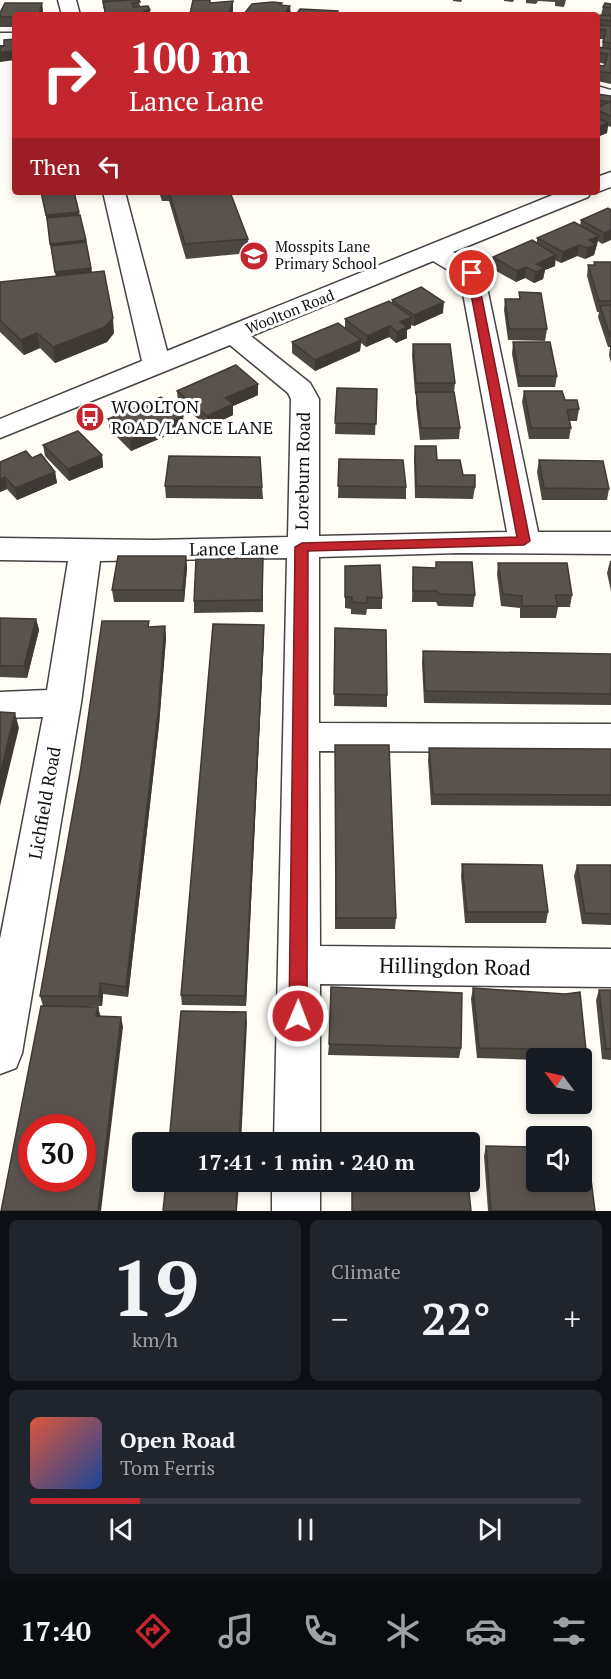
<!DOCTYPE html>
<meta charset="utf-8">
<style>
body{margin:0;font-family:"PT Serif",serif;background:#20242c;color:#f1f3f6;height:100vh;display:flex;flex-direction:column;font-size:22px;white-space:nowrap}
*{box-sizing:border-box;margin:0}
p{font-size:20px;color:#9ea1a6}
.icon{flex:none;width:33px;height:33px;fill:none;stroke:currentColor;stroke-width:2;stroke-linecap:round;stroke-linejoin:round}
.map{position:relative;height:1211px;overflow:hidden}
.panel{display:flex;flex-direction:column;gap:9px;padding:9px;background:#0d0f14;flex:1}
.panel>*{flex:none}
.guide{position:absolute;left:12px;top:12px;width:588px;height:183px;border-radius:6px;box-shadow:0 3px 9px #0003;background:#c4262e;color:#fff;overflow:hidden}
.needle{width:39px;rotate:303deg}
.controls{position:absolute;left:526px;top:1048px;display:grid;gap:12px}
.controls a{display:grid;place-items:center;width:66px;height:66px;border-radius:6px;background:#171b24;box-shadow:0 3px 9px #0003;font-size:30px}
.speed{position:absolute;left:18px;top:1114px;display:flex;gap:12px;font-size:30px;font-weight:700;text-align:center}
.speed>*{display:grid;place-content:center;width:78px;height:78px;border-radius:50%;background:#171b24;box-shadow:0 3px 9px #0003;line-height:1}
.speed .limit{border:9px solid #d22;background:#fff;color:#111}
.pin{position:absolute;display:grid;place-items:center;width:51px;height:51px;color:#fff;margin:-26px;border:3px solid #fff;border-radius:50%;box-shadow:0 2px 6px #0007}
.me{position:absolute;width:66px;margin:-33px;rotate:1deg;stroke-linejoin:round;filter:drop-shadow(0 0 4px #0008)}
.turn{display:flex;align-items:center;gap:21px;height:126px;padding:0 18px;font-size:27px}
.turn .icon{width:78px;height:78px;stroke-width:2.5}
.turn b{display:block;font-size:42px;line-height:51px}
.then{display:flex;align-items:center;height:57px;padding:0 18px;background:#0003;gap:12px;font-size:22px}
.big{font-size:45px;font-weight:600;line-height:1.1}
.panel .widget{flex:1;display:flex;flex-direction:column;justify-content:center;gap:9px;min-width:0;padding:0 21px;border-radius:9px;background:#20242c}
.panel .dial{align-items:center;gap:0}
.dial b{font-size:78px;line-height:1}
.song{display:flex;align-items:center;gap:18px}
.cover{width:72px;height:72px;border-radius:9px;background:linear-gradient(135deg,hsl(10 70% 55%),hsl(220 70% 35%))}
.played{height:6px;border-radius:3px;background:linear-gradient(90deg,#c4262e 20%,#363941 20%)}
.keys{display:flex;justify-content:space-around;direction:ltr}
.heat{display:flex;justify-content:space-between;align-items:center;font-size:33px;direction:ltr}
.panel .tiles{flex:1;display:grid;gap:9px;grid-template-columns:1fr 1fr}
.widget:last-child{grid-column:span 2}
.trip{position:absolute;left:132px;top:1132px;width:348px;height:60px;border-radius:6px;background:#171b24;box-shadow:0 3px 9px #0003;font-weight:600;line-height:60px;text-align:center}
.dock{display:flex;height:96px;justify-content:space-around;align-items:center;background:#090b0e;color:#9ea1a6}
.dock .icon{width:42px;height:42px}
.dock .on{color:#c4262e}
.dock b{font-size:27px;color:#f1f3f6}
.map>svg:first-child{display:block}
.lines{fill:none;stroke-linecap:round;stroke-linejoin:round}
.minor-casing{stroke:#444;stroke-width:3}
.minor{fill:#fff;fill-rule:evenodd}
.wall{fill:#4d4742}
.shaded-wall{fill:#3f3936}
.building{fill:#5a524d;stroke:#3f3936;stroke-width:1.5;fill-rule:evenodd}
.route{fill:#c4262e;stroke:#7f191e;stroke-width:1.5}
.labels{text-anchor:middle;stroke-width:6;stroke-linejoin:round;paint-order:stroke}
.far-poi-label{font-size:15px;fill:#111;stroke:#fff;text-anchor:start}
.far-street-label{font-size:15px;fill:#111;stroke:#fff}
.poi-label{font-size:18px;fill:#111;stroke:#fff;text-anchor:start}
.street-label{font-size:18px;fill:#111;stroke:#fff}
.near-street-label{font-size:21px;fill:#111;stroke:#fff}
</style>
<div class="map">
<svg width="611" height="1211" viewBox="0 0 611 1211">
<rect width="100%" height="100%" fill="#fffdf5"/>
<g class="lines">
<!-- minor casing -->
<g class="minor-casing">
<g id="minor">
<path d="M58 0H76L80 15H62Z"/>
<rect x="0" y="33" width="15" height="12"/>
<path d="M597 86 611 90V102L597 98Z"/>
<path d="M611 172V187L597 192V177Z"/>
<path d="M103 192H125L167 351 560 192H591L588 197 453 252 481 268 484 273 538 532H611V554L458 553 319 557V723L611 724V752L319 751 320 946 611 949V987L320 984V1143H274L287 558 100 561 81 703 22 1053 16 1068 0 1074V939L43 717 0 718V692L47 690 68 561 0 560V538L153 540 288 537 291 399 288 393 230 345 0 438V419L142 361ZM433 261 460 277 507 532 319 536V399L310 383 251 336Z"/>
<rect x="272" y="1182" width="48" height="29"/>
</g>
</g>
<!-- minor -->
<use href="#minor" class="minor"/>
</g>
<!-- wall -->
<g class="wall">
<path d="M102 0H139L140 6 150 15H105Z"/>
<path d="M210 0V3L233 1V10L232 15H190V14Z"/>
<path d="M453 0H462L461 2 453 1Z"/>
<path d="M504 0H514L513 2 504 1Z"/>
<path d="M526 0H566L564 7 555 6V2L538 1 536 4 526 3Z"/>
<path d="M42 3 43 13 15 15V27H0V13Z"/>
<path d="M611 4V84L597 81V65L604 66 605 64 597 62V47L602 48 603 39H597L600 15H601L603 7Z"/>
<path d="M597 94 611 96V127L608 126 607 133 597 137Z"/>
<path d="M41 192 76 197H75L86 240 92 272 114 333 107 342 55 363 40 348 24 355 0 332V282L56 276 48 226Z"/>
<path d="M159 192H230L248 239 249 253 186 259 169 201H162Z"/>
<path d="M611 210 602 244 598 241 594 255 585 259 577 256 561 263 555 260V266L545 270 543 279 534 283 525 278 516 282 491 268 493 257 537 243V238L580 226 581 220Z"/>
<path d="M594 262H611V363L609 355 610 347H608L598 317 599 312H597L587 276 588 265H594Z"/>
<path d="M519 292 547 329 545 341 508 340 504 310 505 299H519Z"/>
<path d="M392 300 443 313 414 326 411 325V328L407 330V338L396 343 389 337 366 347 361 343 360 351 315 371 292 353V342L345 328V319L392 303Z"/>
<path d="M513 342 557 376 555 387H518L512 354Z"/>
<path d="M413 344 455 383 454 392 460 428 459 439 420 440 416 404V394H415L412 355Z"/>
<path d="M337 388 377 389 375 435 335 434Z"/>
<path d="M177 391 258 395 233 406V415L208 427 178 402Z"/>
<path d="M524 391 565 400 579 409 577 421H569L571 428 569 439H529L522 402Z"/>
<path d="M183 416 184 428 131 451 110 430 108 419Z"/>
<path d="M43 445 102 455 103 467 69 481 45 456Z"/>
<path d="M415 446 463 475 475 487 473 499 415 498 414 458Z"/>
<path d="M260 457 263 499 166 498 165 486Z"/>
<path d="M32 458 55 472 57 483 17 500 7 489 0 492V462Z"/>
<path d="M339 459 406 487V499L338 498Z"/>
<path d="M539 460 609 489 607 500H542L537 472Z"/>
<path d="M186 556 187 568 184 602H114L112 590Z"/>
<path d="M263 558V612L194 613V601Z"/>
<path d="M610 561H611V591L607 573Z"/>
<path d="M498 563 572 595 570 607H558L556 618H520V608L501 606 497 574Z"/>
<path d="M345 566 382 598V609H367L366 615 351 614V609L345 608Z"/>
<path d="M413 567 475 595 473 607 438 606 436 602H412Z"/>
<path d="M0 618 36 619 39 630 27 678 0 677Z"/>
<path d="M165 626 166 638 159 725 128 997 103 994 102 1006 49 1007H98L100 1016 123 1027 43 1006 40 996 150 627Z"/>
<path d="M335 628 387 695V707L334 706Z"/>
<path d="M264 637 246 1006 182 1005 181 995Z"/>
<path d="M423 651 611 654V705L424 703 422 663Z"/>
<path d="M335 745 396 918 395 929H335Z"/>
<path d="M429 748 611 749V806L431 805 428 760Z"/>
<path d="M462 864 548 912 546 923H465L461 876Z"/>
<path d="M577 865H611V925L582 924 574 876Z"/>
<path d="M473 988 586 1050 583 1061H582V1059L537 1060 477 1058 471 999Z"/>
<path d="M599 990H611V1060L602 1059 596 1000Z"/>
<path d="M329 1044 461 1048 459 1058 328 1055Z"/>
<path d="M486 1146 595 1211H488L484 1156Z"/>
</g>
<!-- shaded-wall -->
<g class="shaded-wall">
<path d="M233 1V10L232 15H229Z"/>
<path d="M42 3 43 15H39Z"/>
<path d="M290 6 291 15H284Z"/>
<path d="M150 10V15H146L144 11Z"/>
<path d="M15 51V60L0 62V52Z"/>
<path d="M608 123 607 133 597 137V128Z"/>
<path d="M79 212 80 223 48 226 46 215Z"/>
<path d="M611 230V240L602 244 604 233Z"/>
<path d="M599 236 594 255 585 259 589 240Z"/>
<path d="M86 240 87 251 52 255 50 244Z"/>
<path d="M579 245 577 256 561 263 563 252Z"/>
<path d="M556 255 555 266 545 270 543 279 534 283 536 264Z"/>
<path d="M526 267 525 278 516 282 517 271Z"/>
<path d="M91 268 92 279 57 283 55 272Z"/>
<path d="M444 302 443 313 414 326V315Z"/>
<path d="M412 317 411 328 407 330V338L396 343 397 332 400 322Z"/>
<path d="M113 318 114 333 107 342 55 363 53 347Z"/>
<path d="M390 326 389 337 366 347 367 336Z"/>
<path d="M37 333 40 348 24 355 21 340Z"/>
<path d="M361 340 360 351 315 371V360Z"/>
<path d="M258 384V395L233 406V415L208 427 207 416 225 398Z"/>
<path d="M183 416 184 428 131 451 130 440Z"/>
<path d="M102 455 103 467 69 481 68 469Z"/>
<path d="M55 472 57 483 17 500 15 488Z"/>
<path d="M5 477 7 489 0 492V479Z"/>
<path d="M186 556 187 568 184 602 183 590Z"/>
<path d="M36 619 39 630 27 678 24 666Z"/>
<path d="M264 625V637L246 1006 245 996Z"/>
<path d="M165 626 166 638 159 725 128 997 126 987Z"/>
<path d="M15 713 19 728 0 806V774Z"/>
<path d="M100 983 103 994 102 1006 99 996Z"/>
<path d="M98 1007 101 1018 96 1016Z"/>
<path d="M246 1012 247 1023 241 1143H239Z"/>
<path d="M121 1017 123 1027 101 1211H98Z"/>
<path d="M237 1182H239L237 1211H236Z"/>
</g>
<!-- building -->
<g class="building">
<path d="M129 0H139L140 2 132 3 133 7 148 6 150 10 144 11 146 14 106 15 103 2Z"/>
<path d="M193 0H210V3L233 1 229 14H190Z"/>
<path d="M273 2 282 3 280 5 290 6 284 15H243L252 4Z"/>
<path d="M5 3H42L39 15H15V17H0V13Z"/>
<path d="M605 3 611 4V8L603 7Z"/>
<path d="M300 9 338 11 336 15H296Z"/>
<path d="M344 13 360 15H342Z"/>
<path d="M403 13 417 15H402Z"/>
<path d="M611 13V21L599 19 600 15 610 16Z"/>
<path d="M598 25 611 26V43L603 42 606 30 598 29Z"/>
<path d="M15 39V51L0 52V47L4 46V40Z"/>
<path d="M597 47 611 49V73L597 71V65L604 66 608 54 597 52Z"/>
<path d="M597 94 611 96V116L597 110V108L609 102 597 100Z"/>
<path d="M597 118 608 123 597 128Z"/>
<path d="M41 192H74L79 212 46 215Z"/>
<path d="M169 192H230L248 239 185 244Z"/>
<path d="M608 208 611 210V230L604 233 581 220Z"/>
<path d="M80 215 86 240 50 244 47 218Z"/>
<path d="M574 222 599 236 589 240 596 245 587 248 579 245 563 252 537 238Z"/>
<path d="M532 240 556 255 536 264 545 268 536 272 526 267 517 271 493 257Z"/>
<path d="M86 242 91 268 55 272 51 246Z"/>
<path d="M594 262H611V301H599L588 265H595Z"/>
<path d="M104 271 113 318 105 327 53 347 37 333 21 340 0 320V282Z"/>
<path d="M421 287 444 302 414 315 392 300Z"/>
<path d="M519 292 541 293 547 329H509L505 299H520Z"/>
<path d="M389 301 412 317 400 322 407 327 397 332 390 326 367 336 345 319Z"/>
<path d="M611 305V336H610L600 306Z"/>
<path d="M338 323 361 340 315 360 292 342Z"/>
<path d="M513 342H550L557 376H519Z"/>
<path d="M413 344H450L455 383H416Z"/>
<path d="M236 365 258 384 225 398 233 404 207 416 177 391Z"/>
<path d="M337 388 377 389 376 424 335 423Z"/>
<path d="M524 391H562L565 400H577L579 409 567 410 571 428H531Z"/>
<path d="M416 392H454L460 428H421Z"/>
<path d="M161 397 183 416 130 440 108 419Z"/>
<path d="M78 431 102 455 68 469 43 445Z"/>
<path d="M415 446H436L437 460H460L463 475H475V487L416 486Z"/>
<path d="M26 451 32 458 41 454 55 472 15 488 5 477 0 479V462Z"/>
<path d="M169 456 260 457 262 487 165 486Z"/>
<path d="M339 459 403 460 406 487 338 486Z"/>
<path d="M539 460 603 461 609 489 544 488Z"/>
<path d="M118 556H186L183 590H112Z"/>
<path d="M263 558 262 600 194 601 196 559Z"/>
<path d="M436 562H472L475 595 439 594 437 591H413V567L436 568Z"/>
<path d="M498 563H567L572 595H555L558 606H522V596L503 594Z"/>
<path d="M380 565 382 598 367 597V603L352 602V597H345V566Z"/>
<path d="M0 618 36 619 24 666H0Z"/>
<path d="M102 621H149L148 627 165 626 158 713 126 987 100 983 99 996H40L81 767Z"/>
<path d="M213 624 264 625 245 996 181 995Z"/>
<path d="M335 628 386 630 387 695 334 694Z"/>
<path d="M423 651 611 654V694L425 691Z"/>
<path d="M0 712 15 713 0 774Z"/>
<path d="M335 745H389L396 918H336Z"/>
<path d="M429 748 611 749V795L433 794Z"/>
<path d="M462 864 542 865 548 912H467Z"/>
<path d="M577 865H611V914L585 913Z"/>
<path d="M331 987 462 993 461 1048 329 1044Z"/>
<path d="M473 988 565 994 580 992 586 1050 479 1048Z"/>
<path d="M599 990H611V1049H606Z"/>
<path d="M41 1006 98 1007 96 1016 121 1017 98 1211H1ZM32 1128H82V1179H32Z"/>
<path d="M181 1011 246 1012 239 1143H169Z"/>
<path d="M486 1146 537 1147V1182H582V1148H587L595 1211H491Z"/>
<path d="M166 1182H237L236 1211H163Z"/>
<path d="M352 1182H468L471 1211H352Z"/>
</g>
<!-- route -->
<path class="route" d="M472 270 477 273 530 541 524 545 308 551 307 1016 304 1021 298 1024 292 1021 289 1016 295 547 302 543 517 537 467 273Z"/>
<!-- icons -->
<defs>
<g id="school-disc" transform="scale(1.5)"><circle r="9.5" fill="#c4262e" stroke="#fff"/><path d="M0-5L7-2L0 1L-7-2ZM-4 1L0 2.5L4 1V4Q0 6-4 4Z" fill="#fff"/></g>
<g id="bus-disc" transform="scale(1.5)"><circle r="9.5" fill="#c4262e" stroke="#fff"/><path d="M-5-6H5V4H4V6H2V4H-2V6H-4V4H-5ZM-3.5-4V0h7V-4ZM-3.5 1.2v1.5H-2V1.2ZM2 1.2v1.5H3.5V1.2Z" fill="#fff"/></g>
</defs>
<g fill-rule="evenodd">
<use href="#school-disc" x="254" y="256"/>
<use href="#bus-disc" x="90" y="417"/>
</g>
<g class="labels">
<!-- far-poi labels -->
<g class="far-poi-label">
<text x="275" y="252">Mosspits Lane<tspan x="275" dy="17">Primary School</tspan></text>
</g>
<!-- far-street labels -->
<g class="far-street-label">
<text transform="translate(290 312) rotate(-22)" y="5">Woolton Road</text>
</g>
<!-- poi labels -->
<g class="poi-label">
<text x="111" y="413">WOOLTON<tspan x="111" dy="21">ROAD/LANCE LANE</tspan></text>
</g>
<!-- street labels -->
<g class="street-label">
<text transform="translate(303 471) rotate(-89)" y="6">Loreburn Road</text>
<text transform="translate(234 549) rotate(-1)" y="6">Lance Lane</text>
<text transform="translate(45 803) rotate(-80)" y="6">Lichfield Road</text>
</g>
<!-- near-street labels -->
<g class="near-street-label">
<text transform="translate(455 967) rotate(1)" y="7">Hillingdon Road</text>
</g>
</g>
</svg>
<div class="controls">
<a><svg class="needle" viewBox="-14 -14 28 28"><path d="M0-13l5 13h-10z" fill="#e53935"/><path d="M0 13l5-13h-10z" fill="#9ea1a6"/></svg></a>
<a><svg class="icon" aria-label="sound" viewBox="0 0 24 24"><path d="M4 9h4l5-4v14l-5-4H4zM17 9q2 3 0 6"/></svg></a>
</div>
<div class="speed"><div class="limit">30</div></div>
<div class="pin" style="left:472px;top:273px;background:#d93025"><svg class="icon" aria-label="arrive" viewBox="0 0 24 24"><path d="M6 21V4h12l-3 4 3 4H6"/></svg></div>
<svg class="me" style="left:298px;top:1016px" viewBox="-20 -20 40 40"><circle r="17" fill="#c4262e" stroke="#fff" stroke-width="3"/><path d="M0-11L8 9 0 5-8 9z" fill="#fff"/></svg>
<div class="trip">17:41 · 1 min · 240 m</div>
<div class="guide">
<div class="turn"><svg class="icon" aria-label="right" viewBox="0 0 24 24"><path d="M7 20v-9h11M14 6l5 5-5 5"/></svg><div><b>100 m</b>Lance Lane</div></div>
<div class="then">Then<svg class="icon" aria-label="left" viewBox="0 0 24 24"><path d="M17 20v-9H6M10 6l-5 5 5 5"/></svg></div>
</div>
</div>
<section class="panel">
<div class="tiles">
<div class="widget dial"><b>19</b><p>km/h</p></div>
<div class="widget"><p>Climate</p>
<div class="heat"><a>−</a><b class="big">22°</b><a>+</a></div>
</div>
<div class="widget">
<div class="song"><i class="cover"></i><div><b>Open Road</b><p>Tom Ferris</p></div></div>
<div class="played"></div>
<div class="keys"><svg class="icon" aria-label="previous" viewBox="0 0 24 24"><path d="M18 5L8 12l10 7zM5 5v14"/></svg><svg class="icon" aria-label="pause" viewBox="0 0 24 24"><path d="M8 5v14M16 5v14"/></svg><svg class="icon" aria-label="next" viewBox="0 0 24 24"><path d="M6 5l10 7-10 7zM19 5v14"/></svg></div>
</div>
</div>
</section>
<nav class="dock">
<b>17:40</b>
<svg class="icon on" aria-label="directions" viewBox="0 0 24 24"><path d="M12 3l9 9-9 9-9-9zM9 14v-3h6M13 9l2 2-2 2"/></svg>
<svg class="icon" aria-label="music" viewBox="0 0 24 24"><path d="M9 18V5l10-2v13"/><circle cx="6" cy="18" r="3"/><circle cx="16" cy="16" r="3"/></svg>
<svg class="icon" aria-label="phone" viewBox="0 0 24 24"><path d="M5 4h4l2 5-3 2q2 4 5 5l2-3 5 2v4C11 20 4 13 5 4z"/></svg>
<svg class="icon" aria-label="climate" viewBox="0 0 24 24"><path d="M12 3v18M4 7l16 10M4 17L20 7"/></svg>
<svg class="icon" aria-label="car" viewBox="0 0 24 24"><path d="M5 17H2v-5l4-1 3-4h7l3 4 3 1v5h-3M9 17h6M6 11h13"/><circle cx="7" cy="17" r="2"/><circle cx="17" cy="17" r="2"/></svg>
<svg class="icon" aria-label="filters" viewBox="0 0 24 24"><path d="M4 7h16M4 17h16"/><circle cx="9" cy="7" r="2"/><circle cx="15" cy="17" r="2"/></svg>
</nav>
